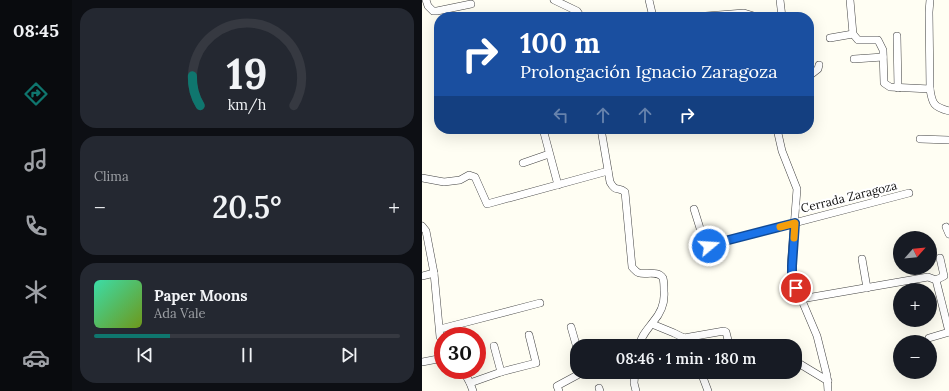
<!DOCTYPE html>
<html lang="es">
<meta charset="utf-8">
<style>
body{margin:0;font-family:Lora,serif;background:#242831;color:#f1f3f6;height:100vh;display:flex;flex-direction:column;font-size:15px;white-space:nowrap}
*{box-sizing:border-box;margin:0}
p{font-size:13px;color:#9ea1a6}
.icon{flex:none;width:22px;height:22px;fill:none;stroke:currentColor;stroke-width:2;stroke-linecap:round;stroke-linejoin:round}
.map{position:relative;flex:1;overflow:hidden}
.panel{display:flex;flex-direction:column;gap:8px;padding:8px;background:#0d0f14;width:350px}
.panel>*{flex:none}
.guide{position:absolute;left:12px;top:12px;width:380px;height:122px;border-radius:16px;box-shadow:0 4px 16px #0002;background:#1a4fa0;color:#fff;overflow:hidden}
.needle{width:26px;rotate:63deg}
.buttons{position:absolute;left:471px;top:231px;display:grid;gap:8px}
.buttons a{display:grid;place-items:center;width:44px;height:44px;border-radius:50%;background:#171b24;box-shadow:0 4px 16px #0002;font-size:20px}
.speed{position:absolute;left:12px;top:327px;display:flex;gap:8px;font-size:20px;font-weight:700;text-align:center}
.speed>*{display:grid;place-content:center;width:52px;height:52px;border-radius:50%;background:#171b24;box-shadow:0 4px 16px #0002;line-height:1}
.speed .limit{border:6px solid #d22;background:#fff;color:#111}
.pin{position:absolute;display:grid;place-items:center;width:34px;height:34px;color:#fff;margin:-17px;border:2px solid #fff;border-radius:50%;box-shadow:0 1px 4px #0007}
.me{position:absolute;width:44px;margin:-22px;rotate:72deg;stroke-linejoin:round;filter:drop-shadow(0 0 3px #0008)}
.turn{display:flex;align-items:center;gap:14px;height:84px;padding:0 20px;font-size:18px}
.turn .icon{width:52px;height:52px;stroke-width:2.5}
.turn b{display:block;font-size:28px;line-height:34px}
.lanes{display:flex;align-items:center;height:38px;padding:0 20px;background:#0003;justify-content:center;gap:20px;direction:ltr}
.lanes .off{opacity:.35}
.big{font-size:30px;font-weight:600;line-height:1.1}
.panel .tile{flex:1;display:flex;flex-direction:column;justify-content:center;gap:6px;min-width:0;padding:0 14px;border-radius:16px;background:#242831}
.panel .dial{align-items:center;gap:0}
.dial svg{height:104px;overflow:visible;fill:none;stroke:#363941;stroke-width:7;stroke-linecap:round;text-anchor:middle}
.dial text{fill:#f1f3f6;stroke:none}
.song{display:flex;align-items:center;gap:12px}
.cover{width:48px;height:48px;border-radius:6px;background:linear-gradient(135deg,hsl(160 70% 55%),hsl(80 70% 35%))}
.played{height:4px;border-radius:2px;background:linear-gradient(90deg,#0f766e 25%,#363941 25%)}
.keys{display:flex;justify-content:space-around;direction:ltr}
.heat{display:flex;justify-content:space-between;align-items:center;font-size:22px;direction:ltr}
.trip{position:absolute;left:148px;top:339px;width:232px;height:40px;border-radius:16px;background:#171b24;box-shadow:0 4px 16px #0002;font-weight:600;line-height:40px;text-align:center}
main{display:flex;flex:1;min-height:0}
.tab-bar{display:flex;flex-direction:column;width:72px;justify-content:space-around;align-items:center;background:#090b0e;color:#9ea1a6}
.tab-bar .icon{width:28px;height:28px}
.tab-bar .on{color:#0f766e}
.tab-bar b{font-size:18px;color:#f1f3f6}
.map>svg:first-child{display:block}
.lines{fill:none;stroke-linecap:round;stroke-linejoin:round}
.minor-casing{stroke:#434343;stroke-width:8}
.minor{stroke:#fff;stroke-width:7}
.route-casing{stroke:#114b97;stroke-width:10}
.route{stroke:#1a73e8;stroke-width:7}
.slow{stroke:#f59e0b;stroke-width:7}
.labels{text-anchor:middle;stroke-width:4;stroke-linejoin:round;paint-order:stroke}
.street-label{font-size:12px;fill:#101010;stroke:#fff}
</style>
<main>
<nav class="tab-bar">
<b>08:45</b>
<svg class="icon on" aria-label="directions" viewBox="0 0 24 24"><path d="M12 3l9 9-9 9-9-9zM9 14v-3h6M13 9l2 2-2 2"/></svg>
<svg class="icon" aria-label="music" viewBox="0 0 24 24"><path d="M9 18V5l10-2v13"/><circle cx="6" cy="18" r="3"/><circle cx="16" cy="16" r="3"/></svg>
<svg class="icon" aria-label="phone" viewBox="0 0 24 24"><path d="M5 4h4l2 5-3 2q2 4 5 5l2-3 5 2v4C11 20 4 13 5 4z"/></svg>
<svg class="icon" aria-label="climate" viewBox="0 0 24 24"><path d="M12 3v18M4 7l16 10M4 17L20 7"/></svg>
<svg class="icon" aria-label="car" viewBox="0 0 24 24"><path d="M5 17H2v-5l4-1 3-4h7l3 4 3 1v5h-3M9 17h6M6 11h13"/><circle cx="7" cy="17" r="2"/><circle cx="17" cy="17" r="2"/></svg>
</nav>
<section class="panel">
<div class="tile dial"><svg viewBox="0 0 100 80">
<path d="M14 69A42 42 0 1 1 86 69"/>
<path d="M14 69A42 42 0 0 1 8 46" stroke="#0f766e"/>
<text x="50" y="56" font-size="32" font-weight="700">19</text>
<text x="50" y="72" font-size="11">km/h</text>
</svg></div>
<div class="tile"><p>Clima</p>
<div class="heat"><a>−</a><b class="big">20.5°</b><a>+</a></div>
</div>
<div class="tile">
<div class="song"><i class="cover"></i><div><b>Paper Moons</b><p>Ada Vale</p></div></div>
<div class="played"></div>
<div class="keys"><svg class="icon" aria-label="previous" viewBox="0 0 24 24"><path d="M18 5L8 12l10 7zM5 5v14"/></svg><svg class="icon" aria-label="pause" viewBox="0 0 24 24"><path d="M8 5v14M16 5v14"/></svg><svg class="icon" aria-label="next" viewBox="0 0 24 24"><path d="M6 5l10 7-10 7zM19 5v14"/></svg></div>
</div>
</section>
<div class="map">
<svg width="527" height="391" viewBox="0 0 527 391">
<rect width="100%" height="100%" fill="#fffef3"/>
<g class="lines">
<!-- minor casing -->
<g class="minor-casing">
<g id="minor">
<path d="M4 0 6 6 11 11H15L49 4"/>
<path d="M132 0 155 11 159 17"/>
<path d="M227 0 231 17"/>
<path d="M358 0 360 17"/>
<path d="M428 0 431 34 436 40H456L461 50 462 83 468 87 508 89"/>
<path d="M508 0 507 12 508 89C510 104 512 107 527 111"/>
<path d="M271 17 322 13 335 17"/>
<path d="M475 36 476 88"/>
<path d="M408 38 431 34"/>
<path d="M432 59 461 57"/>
<path d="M387 76 396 69 397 65"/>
<path d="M121 129 136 185"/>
<path d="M179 129 188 182C194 193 196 186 203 192L210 267C212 269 214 272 217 273 224 275 236 270 241 278 242 282 242 287 242 291 243 302 239 313 231 322 225 330 219 336 217 346"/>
<path d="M355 129 360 151 375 189 369 266 370 277 395 336 405 376 406 391"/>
<path d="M498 139 527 140"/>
<path d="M101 163 127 154"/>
<path d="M0 178 22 182 38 180 47 175 53 177 65 204 186 171"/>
<path d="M272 209 282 241 287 246H289L295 243 487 193"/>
<path d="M0 226 4 231 12 273 18 337 21 340"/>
<path d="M524 227 527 234"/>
<path d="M440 259 445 288"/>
<path d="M0 276 12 273"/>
<path d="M514 280 527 332"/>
<path d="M514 280 522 276 518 258"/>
<path d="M379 299 506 277 514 280"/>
<path d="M230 324 252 333 262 338 302 331 304 332 307 344 309 346"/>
<path d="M149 327 155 348"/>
<path d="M18 329 118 303"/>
<path d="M507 338 527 332"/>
<path d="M72 346 79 372"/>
<path d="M373 361 406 381"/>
<path d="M0 362 21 358"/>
<path d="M41 370 48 383 51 391"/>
<path d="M213 372 212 383 214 391"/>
<path d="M280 375 286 391"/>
<path d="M48 383 79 372 114 363 107 335"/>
<path d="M177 388 178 391"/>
<path d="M137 391 135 386 161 372"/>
</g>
</g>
<!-- minor -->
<use href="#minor" class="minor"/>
</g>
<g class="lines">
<!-- route casing -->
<g class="route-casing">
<path id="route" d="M287 246H290L295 243 373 223 370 266V277L374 288"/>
</g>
<!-- route -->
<use href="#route" class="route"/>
<!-- slow -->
<path class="slow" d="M358 227 373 223 372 238"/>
</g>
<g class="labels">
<!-- street labels -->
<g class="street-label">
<text transform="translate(427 197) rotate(-14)" y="4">Cerrada Zaragoza</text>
</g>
</g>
</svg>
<div class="buttons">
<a><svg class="needle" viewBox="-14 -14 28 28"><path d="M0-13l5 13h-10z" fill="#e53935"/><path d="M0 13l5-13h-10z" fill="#9ea1a6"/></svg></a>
<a>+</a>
<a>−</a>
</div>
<div class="speed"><div class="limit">30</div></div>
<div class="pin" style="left:374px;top:288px;background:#d93025"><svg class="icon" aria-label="arrive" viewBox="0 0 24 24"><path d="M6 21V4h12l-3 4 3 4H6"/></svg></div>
<svg class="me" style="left:287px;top:246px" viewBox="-20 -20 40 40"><circle r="17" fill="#1a73e8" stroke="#fff" stroke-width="3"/><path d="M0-11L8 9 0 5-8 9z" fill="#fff"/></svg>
<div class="trip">08:46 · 1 min · 180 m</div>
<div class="guide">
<div class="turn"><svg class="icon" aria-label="right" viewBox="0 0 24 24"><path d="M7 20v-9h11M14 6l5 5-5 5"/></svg><div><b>100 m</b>Prolongación Ignacio Zaragoza</div></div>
<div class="lanes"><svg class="icon off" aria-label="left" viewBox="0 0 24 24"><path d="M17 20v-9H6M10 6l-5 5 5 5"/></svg><svg class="icon off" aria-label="ahead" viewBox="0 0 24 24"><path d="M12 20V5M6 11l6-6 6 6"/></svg><svg class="icon off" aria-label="ahead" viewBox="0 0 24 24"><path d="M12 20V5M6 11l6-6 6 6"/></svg><svg class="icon" aria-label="right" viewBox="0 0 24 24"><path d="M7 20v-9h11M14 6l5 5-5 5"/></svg></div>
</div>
</div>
</main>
